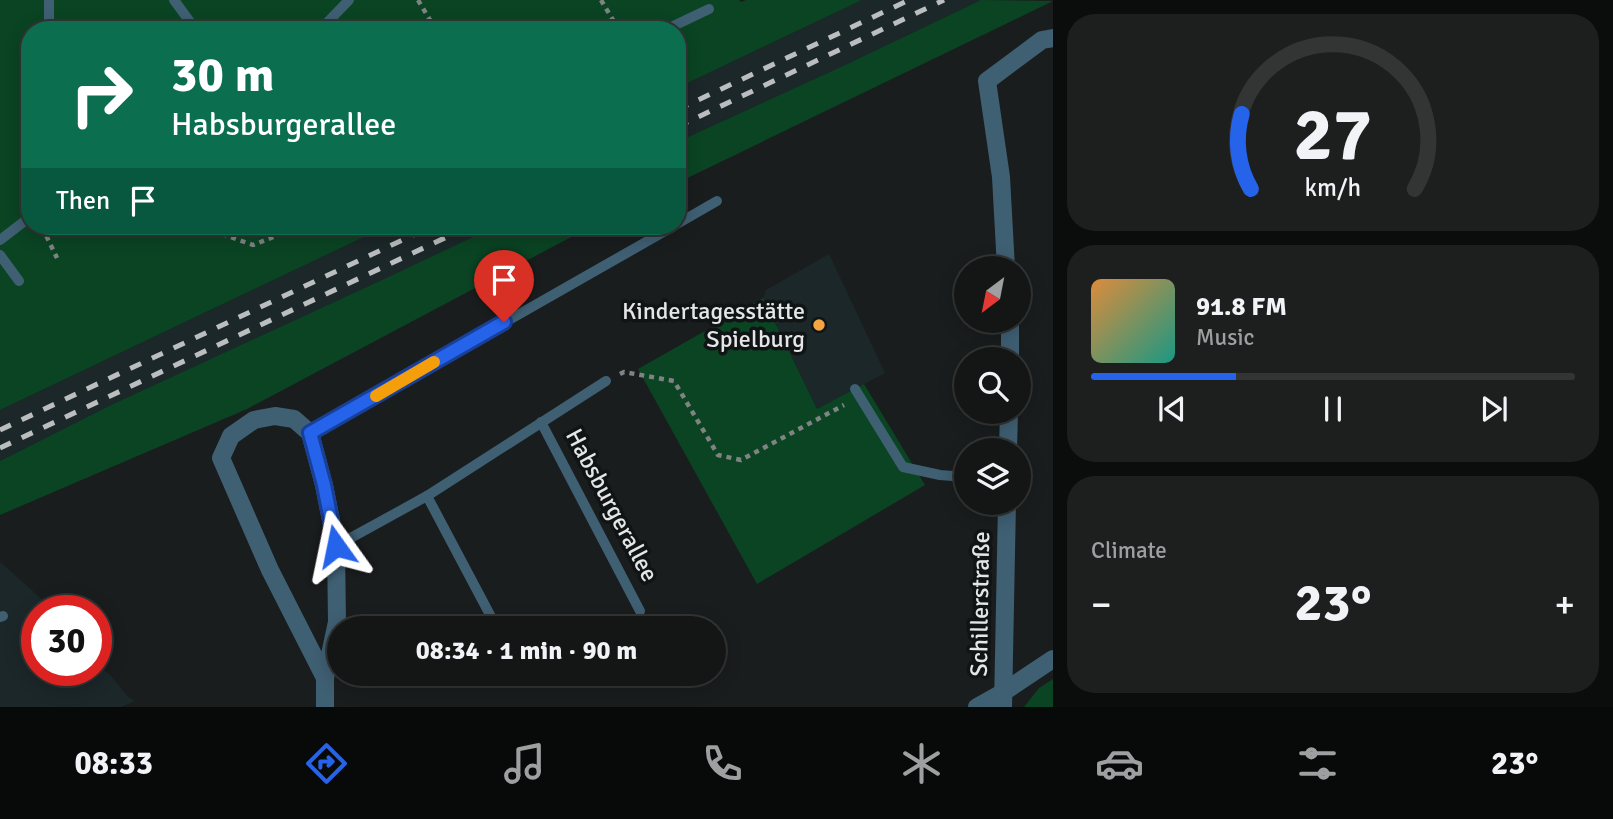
<!DOCTYPE html>
<meta charset="utf-8">
<style>
body{margin:0;font-family:Signika,sans-serif;background:#1d1f1f;color:#f1f3f6;height:100vh;display:flex;flex-direction:column;font-size:26px;white-space:nowrap}
*{box-sizing:border-box;margin:0}
p{font-size:23px;color:#9d9fa1}
.icon{flex:none;width:38px;height:38px;fill:none;stroke:currentColor;stroke-width:2;stroke-linecap:round;stroke-linejoin:round}
.map{position:relative;flex:1;overflow:hidden}
.details{display:flex;flex-direction:column;gap:14px;padding:14px;background:#0b0c0c;width:560px}
.details>*{flex:none}
.guide{position:absolute;left:21px;top:21px;width:665px;height:214px;border-radius:28px;box-shadow:0 4px 18px #0003,0 0 0 2px #333535;background:#0b6e4f;color:#fff;overflow:hidden}
.needle{width:46px;rotate:212deg}
.tools{position:absolute;left:954px;top:256px;display:grid;gap:14px}
.tools a{display:grid;place-items:center;width:77px;height:77px;border-radius:50%;background:#141616;box-shadow:0 4px 18px #0003,0 0 0 2px #333535;font-size:35px}
.speed{position:absolute;left:21px;top:595px;display:flex;gap:14px;font-size:35px;font-weight:700;text-align:center}
.speed>*{display:grid;place-content:center;width:91px;height:91px;border-radius:50%;background:#141616;box-shadow:0 4px 18px #0003,0 0 0 2px #333535;line-height:1}
.speed .limit{border:10px solid #d22;background:#fff;color:#111}
.pin{position:absolute;display:grid;place-items:center;width:60px;height:60px;color:#fff;margin:-72px -30px;border-radius:50% 50% 50% 0;rotate:-45deg;box-shadow:0 0 7px #0007}
.pin .icon{rotate:45deg}
.me{position:absolute;width:77px;margin:-38px;rotate:348deg;stroke-linejoin:round;filter:drop-shadow(0 0 5px #0008)}
.turn{display:flex;align-items:center;gap:24px;height:147px;padding:0 35px;font-size:32px}
.turn .icon{width:91px;height:91px;stroke-width:2.5}
.turn b{display:block;font-size:49px;line-height:60px}
.then{display:flex;align-items:center;height:66px;padding:0 35px;background:#0003;gap:14px;font-size:26px}
.big{font-size:52px;font-weight:700;line-height:1.1}
.details .tile{flex:1;display:flex;flex-direction:column;justify-content:center;gap:10px;min-width:0;padding:0 24px;border-radius:28px;background:#1d1f1f}
.details .dial{align-items:center;gap:0}
.dial svg{height:182px;overflow:visible;fill:none;stroke:#333535;stroke-width:7;stroke-linecap:round;text-anchor:middle}
.dial text{fill:#f1f3f6;stroke:none}
.song{display:flex;align-items:center;gap:21px}
.cover{width:84px;height:84px;border-radius:10px;background:linear-gradient(135deg,hsl(30 70% 55%),hsl(170 70% 35%))}
.played{height:7px;border-radius:4px;background:linear-gradient(90deg,#2563eb 30%,#333535 30%)}
.keys{display:flex;justify-content:space-around;direction:ltr}
.heat{display:flex;justify-content:space-between;align-items:center;font-size:38px;direction:ltr}
.trip{position:absolute;left:327px;top:616px;width:399px;height:70px;border-radius:35px;background:#141616;box-shadow:0 4px 18px #0003,0 0 0 2px #333535;font-weight:700;line-height:70px;text-align:center}
.menu{display:flex;height:112px;justify-content:space-around;align-items:center;background:#080909;color:#9d9fa1}
.menu .icon{width:49px;height:49px}
.menu .on{color:#2563eb}
.menu b{font-size:32px;color:#f1f3f6}
main{display:flex;flex:1;min-height:0}
.map>svg:first-child{display:block}
.built{fill:#1c2729}
.green{fill:#0a4423}
.lines{fill:none;stroke-linecap:round;stroke-linejoin:round}
.path{stroke:#808384;stroke-width:4.5;stroke-dasharray:5 5;stroke-linecap:butt}
.service{stroke:#3f5f73;stroke-width:10}
.minor{stroke:#3f5f73;stroke-width:18}
.rail{stroke:#bbbebf;stroke-width:5;stroke-dasharray:12 12;stroke-linecap:butt}
.route-casing{stroke:#184099;stroke-width:18}
.route{stroke:#2563eb;stroke-width:12}
.slow{stroke:#f59e0b;stroke-width:12}
.poi-dot{fill:#f4a443;stroke:#111415;stroke-width:2.5}
.labels{text-anchor:middle;stroke-width:7;stroke-linejoin:round;paint-order:stroke}
.poi-label{font-size:24px;fill:#e4e6e7;stroke:#111415;text-anchor:end}
.street-label{font-size:24px;fill:#e4e6e7;stroke:#111415}
</style>
<main>
<div class="map">
<svg width="1053" height="707" viewBox="0 0 1053 707">
<rect width="100%" height="100%" fill="#1a1d1e"/>
<!-- built -->
<g class="built">
<path d="M862 0H981L845 65 677 142V88Z"/>
<path d="M387 226H496L384 279 111 405 0 461V410Z"/>
<path d="M829 254 885 373 817 409 763 298 766 290Z"/>
<path d="M0 562 55 611H37V670H96V663L113 678 127 696 135 701 121 707H0Z"/>
</g>
<!-- green -->
<g class="green">
<path d="M0 0H739L741 2 746 0H862L677 88V30H30V226H387L0 410Z"/>
<path d="M981 0 1053 1 677 183V142L845 65Z"/>
<path d="M496 226H592L247 409 0 515V461L111 405 384 279Z"/>
<path d="M763 298 817 409 864 384 925 485 757 584 638 369Z"/>
<path d="M1053 679V707H1024L1039 688Z"/>
</g>
<g class="lines">
<!-- path -->
<g class="path">
<path d="M418 0 436 30"/>
<path d="M601 0 619 30"/>
<path d="M215 226 225 235 253 245 286 232 289 226"/>
<path d="M42 227 57 258"/>
<path d="M620 374 624 372 674 381 718 455 741 460 844 405"/>
</g>
<!-- service -->
<g class="service">
<path d="M49 0V30"/>
<path d="M174 0 196 30"/>
<path d="M320 30 349 0"/>
<path d="M665 30 709 9"/>
<path d="M677 224 717 201"/>
<path d="M0 240 30 217"/>
<path d="M0 255 19 281"/>
<path d="M855 389 903 467 940 475 966 477"/>
<path d="M541 422 640 611"/>
<path d="M310 433 674 226"/>
<path d="M427 496 497 628"/>
<path d="M336 546 427 496 606 381"/>
<path d="M0 617 3 616"/>
</g>
<!-- minor -->
<g class="minor">
<path d="M1006 268 1001 177 987 81 1042 40 1053 38"/>
<path d="M1010 320V359"/>
<path d="M275 416 294 419 310 433 324 485 336 546 337 622 325 678 270 570 221 458 231 436 254 420Z"/>
<path d="M1008 450 1009 411"/>
<path d="M325 678V707"/>
<path d="M977 707 1002 693 1053 659"/>
<path d="M1003 707 1007 502"/>
</g>
<!-- rail -->
<g class="rail">
<path d="M677 110 909 0"/>
<path d="M677 127 944 0"/>
<path d="M0 430 432 226"/>
<path d="M0 448 470 226"/>
</g>
</g>
<g class="lines">
<!-- route casing -->
<g class="route-casing">
<path id="route" d="M336 546 324 485 310 433 504 322"/>
</g>
<!-- route -->
<use href="#route" class="route"/>
<!-- slow -->
<path class="slow" d="M376 396 434 362"/>
</g>
<!-- markers -->
<circle class="poi-dot" cx="819" cy="325" r="7"/>
<g class="labels">
<!-- poi labels -->
<g class="poi-label">
<text x="805" y="319">Kindertagesstätte<tspan x="805" dy="28">Spielburg</tspan></text>
</g>
<!-- street labels -->
<g class="street-label">
<text transform="translate(612 505) rotate(62)" y="8">Habsburgerallee</text>
<text transform="translate(980 604) rotate(-89)" y="8">Schillerstraße</text>
</g>
</g>
</svg>
<div class="tools">
<a><svg class="needle" viewBox="-14 -14 28 28"><path d="M0-13l5 13h-10z" fill="#e53935"/><path d="M0 13l5-13h-10z" fill="#9d9fa1"/></svg></a>
<a><svg class="icon" aria-label="search" viewBox="0 0 24 24"><circle cx="10" cy="10" r="6"/><path d="M15 15l6 6"/></svg></a>
<a><svg class="icon" aria-label="layers" viewBox="0 0 24 24"><path d="M12 4l9 5-9 5-9-5zM3 14l9 5 9-5"/></svg></a>
</div>
<div class="speed"><div class="limit">30</div></div>
<div class="pin" style="left:504px;top:322px;background:#d93025"><svg class="icon" aria-label="arrive" viewBox="0 0 24 24"><path d="M6 21V4h12l-3 4 3 4H6"/></svg></div>
<svg class="me" style="left:336px;top:546px" viewBox="-20 -20 40 40"><path d="M0-17L14 15 0 8-14 15z" fill="#2563eb" stroke="#fff" stroke-width="4"/></svg>
<div class="trip">08:34 · 1 min · 90 m</div>
<div class="guide">
<div class="turn"><svg class="icon" aria-label="right" viewBox="0 0 24 24"><path d="M7 20v-9h11M14 6l5 5-5 5"/></svg><div><b>30 m</b>Habsburgerallee</div></div>
<div class="then">Then<svg class="icon" aria-label="arrive" viewBox="0 0 24 24"><path d="M6 21V4h12l-3 4 3 4H6"/></svg></div>
</div>
</div>
<section class="details">
<div class="tile dial"><svg viewBox="0 0 100 80">
<path d="M14 69A42 42 0 1 1 86 69"/>
<path d="M14 69A42 42 0 0 1 10 36" stroke="#2563eb"/>
<text x="50" y="56" font-size="32" font-weight="700">27</text>
<text x="50" y="72" font-size="11">km/h</text>
</svg></div>
<div class="tile">
<div class="song"><i class="cover"></i><div><b>91.8 FM</b><p>Music</p></div></div>
<div class="played"></div>
<div class="keys"><svg class="icon" aria-label="previous" viewBox="0 0 24 24"><path d="M18 5L8 12l10 7zM5 5v14"/></svg><svg class="icon" aria-label="pause" viewBox="0 0 24 24"><path d="M8 5v14M16 5v14"/></svg><svg class="icon" aria-label="next" viewBox="0 0 24 24"><path d="M6 5l10 7-10 7zM19 5v14"/></svg></div>
</div>
<div class="tile"><p>Climate</p>
<div class="heat"><a>−</a><b class="big">23°</b><a>+</a></div>
</div>
</section>
</main>
<nav class="menu">
<b>08:33</b>
<svg class="icon on" aria-label="directions" viewBox="0 0 24 24"><path d="M12 3l9 9-9 9-9-9zM9 14v-3h6M13 9l2 2-2 2"/></svg>
<svg class="icon" aria-label="music" viewBox="0 0 24 24"><path d="M9 18V5l10-2v13"/><circle cx="6" cy="18" r="3"/><circle cx="16" cy="16" r="3"/></svg>
<svg class="icon" aria-label="phone" viewBox="0 0 24 24"><path d="M5 4h4l2 5-3 2q2 4 5 5l2-3 5 2v4C11 20 4 13 5 4z"/></svg>
<svg class="icon" aria-label="climate" viewBox="0 0 24 24"><path d="M12 3v18M4 7l16 10M4 17L20 7"/></svg>
<svg class="icon" aria-label="car" viewBox="0 0 24 24"><path d="M5 17H2v-5l4-1 3-4h7l3 4 3 1v5h-3M9 17h6M6 11h13"/><circle cx="7" cy="17" r="2"/><circle cx="17" cy="17" r="2"/></svg>
<svg class="icon" aria-label="filters" viewBox="0 0 24 24"><path d="M4 7h16M4 17h16"/><circle cx="9" cy="7" r="2"/><circle cx="15" cy="17" r="2"/></svg>
<b>23°</b>
</nav>
